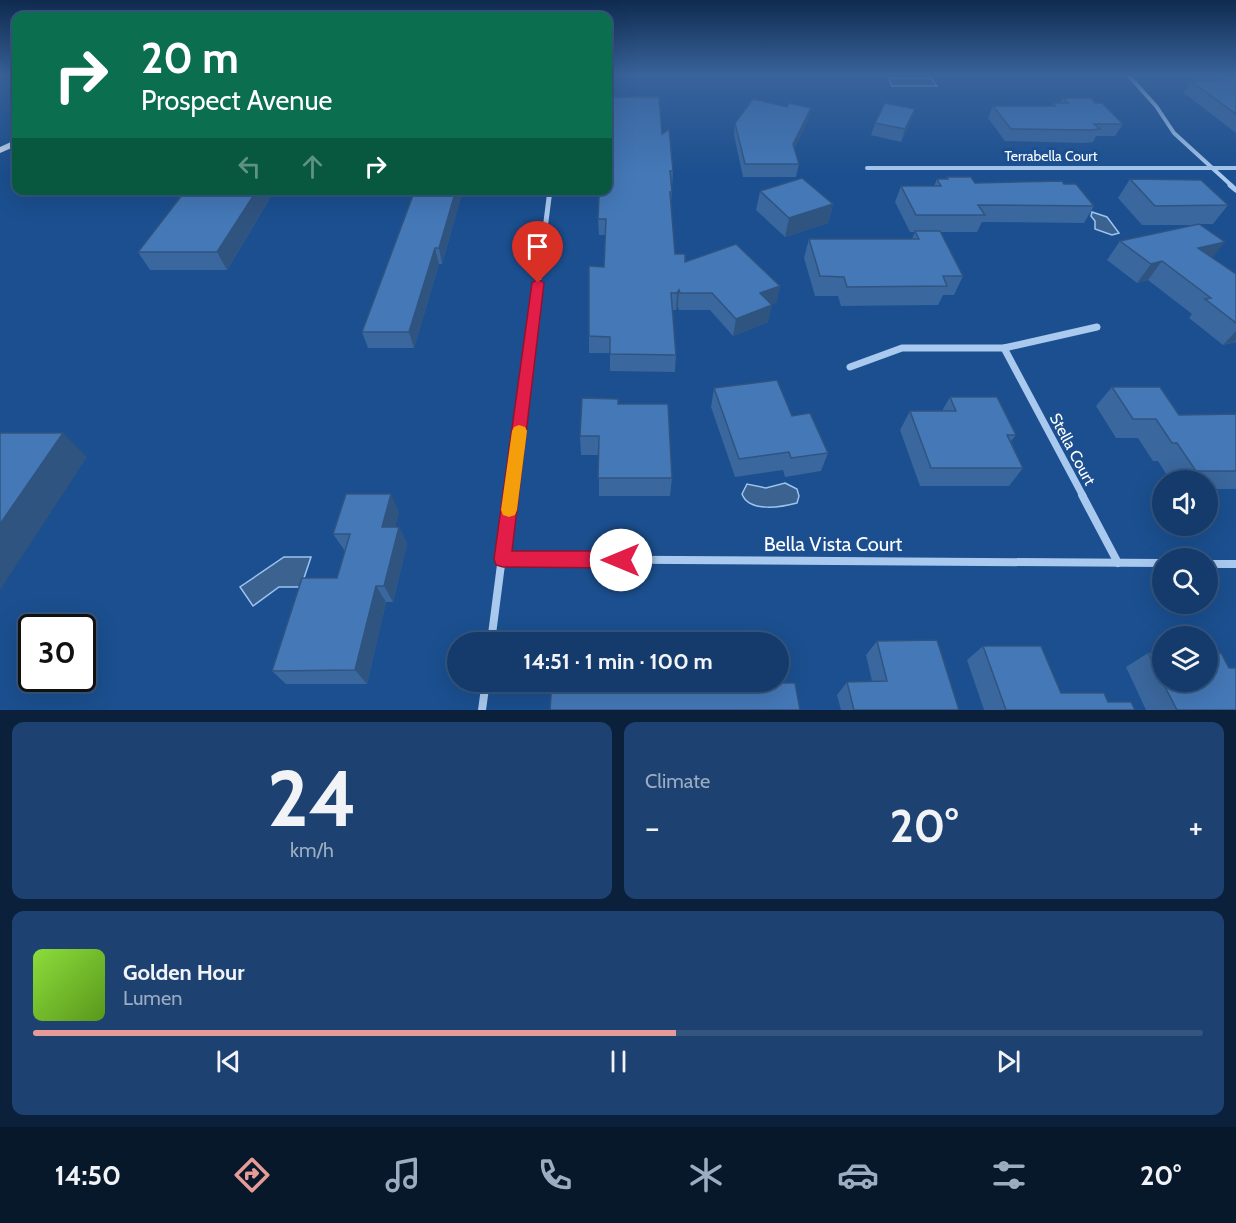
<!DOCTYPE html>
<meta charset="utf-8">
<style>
body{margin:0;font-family:Cabin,sans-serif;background:#1d4271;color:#f1f3f6;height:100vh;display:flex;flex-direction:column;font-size:22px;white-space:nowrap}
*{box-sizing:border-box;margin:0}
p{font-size:20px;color:#9dadc1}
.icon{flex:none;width:33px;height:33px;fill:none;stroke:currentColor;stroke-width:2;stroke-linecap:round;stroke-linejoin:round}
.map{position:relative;height:710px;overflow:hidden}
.sheet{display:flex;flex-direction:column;gap:12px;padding:12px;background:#0b203b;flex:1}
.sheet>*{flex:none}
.top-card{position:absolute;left:12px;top:12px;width:600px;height:183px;border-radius:12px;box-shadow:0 6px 24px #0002,0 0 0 2px #33557e;background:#0b6e4f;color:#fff;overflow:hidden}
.fabs{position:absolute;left:1152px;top:470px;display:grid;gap:12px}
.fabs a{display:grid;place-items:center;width:66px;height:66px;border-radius:50%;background:#143b6b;box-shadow:0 6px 24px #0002,0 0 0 2px #33557e;font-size:30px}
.speed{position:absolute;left:18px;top:614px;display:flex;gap:12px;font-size:30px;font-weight:700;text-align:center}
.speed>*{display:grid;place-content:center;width:78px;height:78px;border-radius:50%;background:#143b6b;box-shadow:0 6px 24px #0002,0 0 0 2px #33557e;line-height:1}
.speed .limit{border:3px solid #111;border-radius:9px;background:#fff;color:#111}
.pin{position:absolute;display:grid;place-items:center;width:51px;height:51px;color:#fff;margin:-62px -26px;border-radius:50% 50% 50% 0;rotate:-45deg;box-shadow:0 0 6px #0007}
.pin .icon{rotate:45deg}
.me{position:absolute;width:66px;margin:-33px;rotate:270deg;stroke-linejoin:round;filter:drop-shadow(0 0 4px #0008)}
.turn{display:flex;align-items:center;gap:21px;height:126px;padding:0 30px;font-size:27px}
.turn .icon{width:78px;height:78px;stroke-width:2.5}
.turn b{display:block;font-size:42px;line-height:51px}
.lanes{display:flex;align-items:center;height:57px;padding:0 30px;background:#0003;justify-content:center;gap:30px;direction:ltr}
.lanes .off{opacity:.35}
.big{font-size:45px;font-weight:800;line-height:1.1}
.sheet .widget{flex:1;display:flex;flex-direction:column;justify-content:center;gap:9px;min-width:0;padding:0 21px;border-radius:12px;background:#1d4271}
.sheet .dial{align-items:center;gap:0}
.dial b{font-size:78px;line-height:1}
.song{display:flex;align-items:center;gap:18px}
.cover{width:72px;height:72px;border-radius:9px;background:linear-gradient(135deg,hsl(90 70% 55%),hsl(90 70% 35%))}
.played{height:6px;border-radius:3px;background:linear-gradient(90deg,#e69b98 55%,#33557e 55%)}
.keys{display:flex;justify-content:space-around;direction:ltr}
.heat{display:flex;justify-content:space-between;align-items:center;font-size:33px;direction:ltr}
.sheet .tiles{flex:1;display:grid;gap:12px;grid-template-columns:1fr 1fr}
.widget:last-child{grid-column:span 2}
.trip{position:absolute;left:447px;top:632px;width:342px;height:60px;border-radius:30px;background:#143b6b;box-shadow:0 6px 24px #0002,0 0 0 2px #33557e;font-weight:800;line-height:60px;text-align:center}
.menu{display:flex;height:96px;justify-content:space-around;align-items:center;background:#08182b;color:#9dadc1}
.menu .icon{width:42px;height:42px}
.menu .current{color:#e69b98}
.menu b{font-size:27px;color:#f1f3f6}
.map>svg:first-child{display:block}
.water{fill:#3c6290;stroke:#9cc4f0;stroke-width:1.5}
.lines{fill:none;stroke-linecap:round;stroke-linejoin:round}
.minor-far3{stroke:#a9c9ee;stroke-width:4}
.minor-far2{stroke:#a9c9ee;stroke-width:5}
.minor-far1{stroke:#a9c9ee;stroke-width:7}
.minor{stroke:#a9c9ee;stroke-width:8}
.secondary{fill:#d6e6fa;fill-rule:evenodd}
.wall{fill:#3a679d}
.shaded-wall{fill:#305480}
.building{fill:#4478b7;stroke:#305480;stroke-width:1.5}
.route{fill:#e11d48;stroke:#92132f;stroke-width:1.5}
.slow{fill:#f59e0b}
.labels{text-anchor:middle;stroke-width:6;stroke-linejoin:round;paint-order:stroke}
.far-street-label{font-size:14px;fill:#fff;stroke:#1b4f8f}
.street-label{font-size:16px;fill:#fff;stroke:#1b4f8f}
.near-street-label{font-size:20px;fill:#fff;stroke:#1b4f8f}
</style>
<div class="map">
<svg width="1236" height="710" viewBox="0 0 1236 710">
<rect width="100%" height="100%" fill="#1b4f8f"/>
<!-- water -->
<g class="water">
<path d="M888 78H931L937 86H892Z"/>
<path d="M1092 212 1107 217 1119 233 1112 235 1095 229V221L1091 216Z"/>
<path d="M785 483 797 489 799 496 797 503C782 507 749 513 742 494L747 484 766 488Z"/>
<path d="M284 557H311L301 587H279L253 606 240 587Z"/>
</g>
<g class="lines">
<!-- minor-far3 -->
<g class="minor-far3">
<path d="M1128 75 1156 106 1174 133 1232 186"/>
<path d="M867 168H1236"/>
</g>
<!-- minor-far2 -->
<g class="minor-far2">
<path d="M1230 185 1236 190"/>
<path d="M533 324 550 190"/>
</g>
<!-- minor-far1 -->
<g class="minor-far1">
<path d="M1004 348 1083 496"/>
<path d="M850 367 902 348H1004L1097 327"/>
<path d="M510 496 533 323"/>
</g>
<!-- minor -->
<g class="minor">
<path d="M1082 495 1118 563"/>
<path d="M503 559 1162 563"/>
<path d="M1208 564H1236"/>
<path d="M491 642 510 495"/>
<path d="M482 710 486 681"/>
</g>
<!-- secondary -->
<path class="secondary" d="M13 141H16V146L0 153V147Z"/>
</g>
<!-- wall -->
<g class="wall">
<path d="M1186 75H1236V133L1184 93 1191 81H1194Z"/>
<path d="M1063 98 1095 103 1123 124 1115 136H1096L1093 142 1084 143 1005 141 988 118 993 106H1051L1053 103H1060Z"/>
<path d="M915 109 911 121 901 142 871 135 875 123Z"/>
<path d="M610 111 662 134 673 171 671 207 675 254 685 262 780 286 776 303 771 304 768 322 733 336 710 310H679L678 307 676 310H673L676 355 675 372 610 371V353H589V336L604 267 605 235H599L598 219Z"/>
<path d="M808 120 794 149 799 164 796 177H743L734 135 735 123Z"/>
<path d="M947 177 975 183 1064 184 1094 206 1084 223 982 222 977 232H940L963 276 954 295H943L938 305 841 306 838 296H815L804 258 809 239H912L915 232H910L895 202 901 186H934L937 179H946Z"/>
<path d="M1130 179 1228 205 1213 224H1200L1213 258 1236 274V342L1223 345 1189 318 1192 314 1148 280 1137 283 1107 260 1120 241 1195 225H1142L1118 198Z"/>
<path d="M186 190H275L227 270H150L138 252Z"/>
<path d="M415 190H463L442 264H439L414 348H368L362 332Z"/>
<path d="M760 191 833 204 828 223 785 237 756 210Z"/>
<path d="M1112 387 1179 415 1236 414V489H1208V480H1170L1158 461H1153L1138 438H1116L1096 406Z"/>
<path d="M714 388 792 416 828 453 821 471 785 477 783 470 735 477 711 407Z"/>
<path d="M950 397 1016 435 1011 441 1023 468 1009 486H920L900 430 910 411H942Z"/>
<path d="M618 404 672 478 670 496H599V455H581L580 436Z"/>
<path d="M399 512 395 527H399L407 544 393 602H386L367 684H286L272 671 337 578 345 551 333 534Z"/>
<path d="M877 641 959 710H841L837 695 847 682 872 681 866 655Z"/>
<path d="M983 646 1061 693 1108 702 1135 710H984L967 660Z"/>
<path d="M1148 653 1229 668 1236 710H1146L1126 667Z"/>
</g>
<!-- shaded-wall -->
<g class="shaded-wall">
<path d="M811 108 808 120 790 157 793 144Z"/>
<path d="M915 109 911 121 901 142 905 129Z"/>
<path d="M257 190H275L227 270 217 252Z"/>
<path d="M456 190H463L442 264 439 248Z"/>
<path d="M833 204 828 223 785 237 789 218Z"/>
<path d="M1225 242 1210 261 1198 248Z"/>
<path d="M435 248 439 264 414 348 409 332Z"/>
<path d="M1162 261 1148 280 1137 283 1151 264Z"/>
<path d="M780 286 776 303 757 310 760 293Z"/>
<path d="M679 290 678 307 676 310 677 293Z"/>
<path d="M772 305 768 322 733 336 736 319Z"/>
<path d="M1236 331V341L1223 345Z"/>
<path d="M63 433 87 457 0 590V524Z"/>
<path d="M391 494 399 512 391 544 382 527Z"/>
<path d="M399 527 407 544 393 602 384 586Z"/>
<path d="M376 586 386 602 367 684 355 670Z"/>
</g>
<!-- building -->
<g class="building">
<path d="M1209 75H1236V114L1191 81 1218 80Z"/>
<path d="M610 97H659L662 134 669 129 673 171H670L672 192H670L675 254H685V262L736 244 780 286 760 293 772 305 736 319 712 293H680L679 290 677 293H671L676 355 610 354V337L589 336V266L604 267 606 219H598L599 196 600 190H608V111H610Z"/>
<path d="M1063 98H1091L1095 103H1102L1123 124H1094L1100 129 1091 130 1011 129 993 106H1055L1053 103H1068Z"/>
<path d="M753 99 787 107 789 103 811 108 793 144 799 164H745L735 123Z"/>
<path d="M885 103 915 109 905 129 875 123Z"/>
<path d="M947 177H971L975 183 1062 181 1064 184H1076L1094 206 978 205 985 215H916L901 186H941L937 179H948Z"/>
<path d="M802 178 833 204 789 218 760 191Z"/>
<path d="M1130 179 1201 180 1228 205 1155 206Z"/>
<path d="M186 190H257L217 252H138Z"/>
<path d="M415 190H456L439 248H435L409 332H362Z"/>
<path d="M1199 224 1225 242 1198 248 1236 274V323L1205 299 1211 298 1162 261 1151 264 1120 241Z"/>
<path d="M915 231H940L963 276H943L947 286 847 287 844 277 820 276 809 239H919Z"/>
<path d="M777 380 792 416 810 413 828 453 791 458 789 452 739 459 714 388Z"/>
<path d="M1112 387H1160L1179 415 1236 414V471H1196L1177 443H1172L1156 419H1133Z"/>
<path d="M950 397H997L1016 435H1007L1023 468H931L910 411H956Z"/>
<path d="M582 398 618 399V404H668L672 478H598L599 436H580Z"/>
<path d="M0 433H63L0 524Z"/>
<path d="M346 494H391L382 527H399L384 586H376L355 670 272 671 302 578H337L350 534H333Z"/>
<path d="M693 639 751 640V642H693Z"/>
<path d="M937 640 959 710H854L847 682 887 681 877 641Z"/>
<path d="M983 646H1041L1061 693H1104L1108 702H1131L1135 710H1006Z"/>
<path d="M1148 653H1162V681Z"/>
<path d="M1208 653H1221L1229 668H1236V710H1177L1162 681H1208Z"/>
<path d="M552 681H770V683H795L800 710H550Z"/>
</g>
<!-- sky -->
<linearGradient id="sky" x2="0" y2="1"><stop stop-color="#0f2b4f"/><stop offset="0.43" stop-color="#39639b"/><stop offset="1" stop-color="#39639b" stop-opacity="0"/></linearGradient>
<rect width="1236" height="174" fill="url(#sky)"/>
<!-- route -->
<path class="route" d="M538 279 544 283 512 551H621L627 554 630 560 627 565 621 568 503 567 496 565 494 559 532 283Z"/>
<!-- slow -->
<path class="slow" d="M519 425 525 427 527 431 517 510 515 515 509 517 503 515 501 510 512 431 514 427Z"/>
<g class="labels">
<!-- far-street labels -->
<g class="far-street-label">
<text x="1051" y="161">Terrabella Court</text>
</g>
<!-- street labels -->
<g class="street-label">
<text transform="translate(1073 449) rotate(62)" y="6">Stella Court</text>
</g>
<!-- near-street labels -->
<g class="near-street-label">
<text x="833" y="551">Bella Vista Court</text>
</g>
</g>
</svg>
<div class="fabs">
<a><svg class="icon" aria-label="sound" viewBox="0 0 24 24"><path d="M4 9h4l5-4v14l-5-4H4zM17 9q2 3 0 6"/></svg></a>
<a><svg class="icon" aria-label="search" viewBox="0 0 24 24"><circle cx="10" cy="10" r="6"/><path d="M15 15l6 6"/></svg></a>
<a><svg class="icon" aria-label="layers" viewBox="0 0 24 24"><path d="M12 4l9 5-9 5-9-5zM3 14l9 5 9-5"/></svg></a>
</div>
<div class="speed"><div class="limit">30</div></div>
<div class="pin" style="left:538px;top:283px;background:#d93025"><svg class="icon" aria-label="arrive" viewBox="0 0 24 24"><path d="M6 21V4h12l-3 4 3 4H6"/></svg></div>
<svg class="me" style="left:621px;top:560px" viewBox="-20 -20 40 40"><circle r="19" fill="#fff"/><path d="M0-13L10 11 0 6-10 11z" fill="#e11d48"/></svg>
<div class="trip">14:51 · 1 min · 100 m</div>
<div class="top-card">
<div class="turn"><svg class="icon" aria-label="right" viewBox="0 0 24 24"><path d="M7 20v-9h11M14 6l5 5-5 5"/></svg><div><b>20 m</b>Prospect Avenue</div></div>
<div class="lanes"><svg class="icon off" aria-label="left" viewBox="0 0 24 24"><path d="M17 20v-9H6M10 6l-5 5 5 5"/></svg><svg class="icon off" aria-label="ahead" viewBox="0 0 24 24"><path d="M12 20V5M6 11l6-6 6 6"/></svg><svg class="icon" aria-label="right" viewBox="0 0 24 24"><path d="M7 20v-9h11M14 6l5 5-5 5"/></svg></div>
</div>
</div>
<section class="sheet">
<div class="tiles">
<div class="widget dial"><b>24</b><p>km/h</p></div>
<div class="widget"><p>Climate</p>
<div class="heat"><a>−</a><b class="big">20°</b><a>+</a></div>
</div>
<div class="widget">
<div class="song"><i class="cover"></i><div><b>Golden Hour</b><p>Lumen</p></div></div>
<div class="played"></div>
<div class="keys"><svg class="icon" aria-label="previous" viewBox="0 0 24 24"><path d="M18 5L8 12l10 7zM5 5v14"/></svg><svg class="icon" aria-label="pause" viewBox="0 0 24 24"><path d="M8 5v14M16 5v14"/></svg><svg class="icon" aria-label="next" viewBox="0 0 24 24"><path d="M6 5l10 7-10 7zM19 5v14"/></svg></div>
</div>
</div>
</section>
<nav class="menu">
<b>14:50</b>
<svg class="icon current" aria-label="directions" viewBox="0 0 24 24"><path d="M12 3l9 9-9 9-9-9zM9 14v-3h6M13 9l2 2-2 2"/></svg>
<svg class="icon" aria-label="music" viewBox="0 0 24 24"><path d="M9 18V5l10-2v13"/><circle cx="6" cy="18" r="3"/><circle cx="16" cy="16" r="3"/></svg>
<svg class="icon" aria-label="phone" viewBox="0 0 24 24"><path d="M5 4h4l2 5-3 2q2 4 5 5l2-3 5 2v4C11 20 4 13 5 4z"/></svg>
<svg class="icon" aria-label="climate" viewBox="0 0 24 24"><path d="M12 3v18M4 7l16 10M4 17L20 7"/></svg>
<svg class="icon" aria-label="car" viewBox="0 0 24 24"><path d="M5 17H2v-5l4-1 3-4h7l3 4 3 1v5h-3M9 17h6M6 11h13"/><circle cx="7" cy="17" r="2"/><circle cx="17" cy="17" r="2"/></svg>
<svg class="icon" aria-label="filters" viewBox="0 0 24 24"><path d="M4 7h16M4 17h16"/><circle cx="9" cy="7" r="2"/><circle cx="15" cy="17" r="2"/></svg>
<b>20°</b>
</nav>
